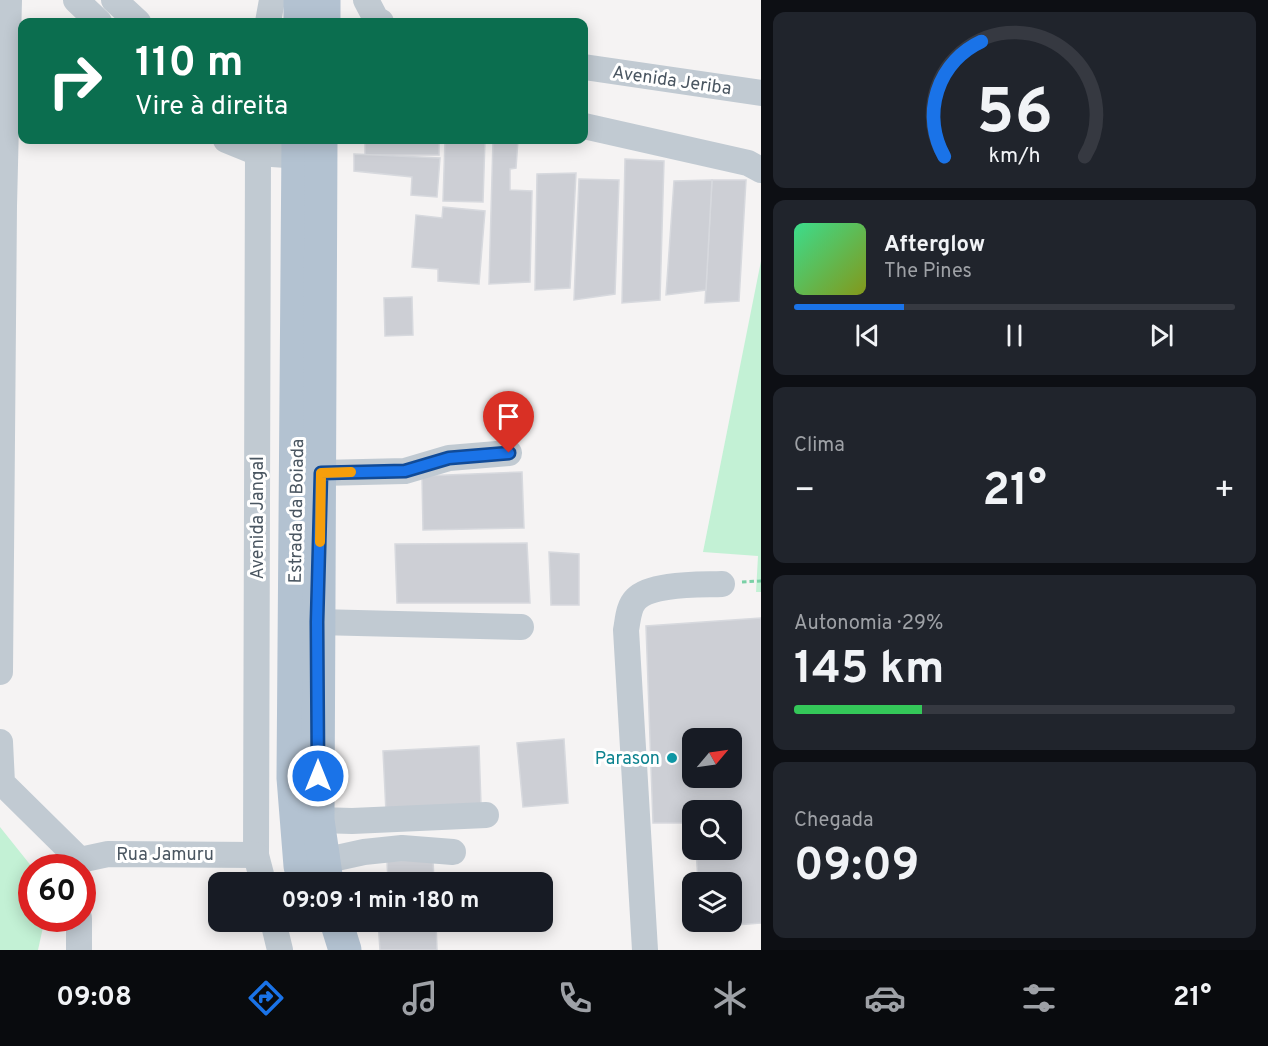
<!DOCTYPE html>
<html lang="pt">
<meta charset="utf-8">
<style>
body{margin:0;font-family:Overpass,sans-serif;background:#20242c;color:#f1f3f6;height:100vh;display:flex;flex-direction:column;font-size:22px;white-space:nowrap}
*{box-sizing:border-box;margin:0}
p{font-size:20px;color:#9ea1a6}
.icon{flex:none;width:33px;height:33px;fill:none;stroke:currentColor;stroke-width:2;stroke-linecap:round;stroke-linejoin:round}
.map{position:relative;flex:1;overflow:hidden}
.details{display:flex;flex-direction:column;gap:12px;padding:12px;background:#0d0f14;width:507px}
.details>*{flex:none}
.hud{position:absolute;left:18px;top:18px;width:570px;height:126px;border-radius:12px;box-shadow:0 3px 15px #0003;background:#0b6e4f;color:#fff;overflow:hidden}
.needle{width:39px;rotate:61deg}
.controls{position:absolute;left:682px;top:728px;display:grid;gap:12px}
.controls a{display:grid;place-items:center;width:60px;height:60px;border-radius:12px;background:#171b24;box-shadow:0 3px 15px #0003;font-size:30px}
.speed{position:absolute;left:18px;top:854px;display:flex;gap:12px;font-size:30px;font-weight:700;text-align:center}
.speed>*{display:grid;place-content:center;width:78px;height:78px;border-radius:50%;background:#171b24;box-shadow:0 3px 15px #0003;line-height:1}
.speed .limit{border:9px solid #d22;background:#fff;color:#111}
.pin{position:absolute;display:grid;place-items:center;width:51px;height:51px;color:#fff;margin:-62px -26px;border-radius:50% 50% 50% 0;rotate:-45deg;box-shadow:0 0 6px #0007}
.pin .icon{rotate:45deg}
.me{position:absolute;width:66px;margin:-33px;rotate:0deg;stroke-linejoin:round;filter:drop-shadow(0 0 4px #0008)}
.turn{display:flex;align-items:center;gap:21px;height:126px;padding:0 18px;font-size:27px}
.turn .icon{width:78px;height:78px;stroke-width:2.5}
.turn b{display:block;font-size:42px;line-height:51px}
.big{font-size:45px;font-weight:700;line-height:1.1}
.details .widget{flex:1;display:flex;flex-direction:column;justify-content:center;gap:9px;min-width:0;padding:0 21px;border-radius:12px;background:#20242c}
.details .dial{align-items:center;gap:0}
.dial svg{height:156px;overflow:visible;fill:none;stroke:#363941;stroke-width:7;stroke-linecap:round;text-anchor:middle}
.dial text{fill:#f1f3f6;stroke:none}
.song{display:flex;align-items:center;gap:18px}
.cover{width:72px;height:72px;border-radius:9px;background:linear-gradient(135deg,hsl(150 70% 55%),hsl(70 70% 35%))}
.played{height:6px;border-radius:3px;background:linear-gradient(90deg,#1a73e8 25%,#363941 25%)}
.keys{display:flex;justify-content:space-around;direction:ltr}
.heat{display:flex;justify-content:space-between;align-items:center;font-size:33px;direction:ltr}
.charge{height:9px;border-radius:4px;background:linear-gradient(90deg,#34c759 29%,#363941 0)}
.trip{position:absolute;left:208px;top:872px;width:345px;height:60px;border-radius:12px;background:#171b24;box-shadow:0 3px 15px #0003;font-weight:700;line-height:60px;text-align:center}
.dock{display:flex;height:96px;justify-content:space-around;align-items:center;background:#090b0e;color:#9ea1a6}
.dock .icon{width:42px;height:42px}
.dock .current{color:#1a73e8}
.dock b{font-size:27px;color:#f1f3f6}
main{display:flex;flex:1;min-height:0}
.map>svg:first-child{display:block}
.green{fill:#c3f1d5}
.building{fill:#cdcfd5;stroke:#d7d9de;stroke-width:1.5;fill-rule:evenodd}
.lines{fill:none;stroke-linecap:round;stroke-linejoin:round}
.path{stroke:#7ad0a6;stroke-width:3;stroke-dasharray:4.5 3;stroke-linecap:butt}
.minor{stroke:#c1cad2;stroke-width:26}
.major{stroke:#b3c2d1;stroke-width:33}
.route-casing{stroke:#114b97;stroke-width:15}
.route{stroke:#1a73e8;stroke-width:10}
.slow{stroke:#f59e0b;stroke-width:10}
.culture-dot{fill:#0f9aa8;stroke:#fff;stroke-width:2}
.labels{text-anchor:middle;stroke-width:6;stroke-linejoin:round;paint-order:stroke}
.street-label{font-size:18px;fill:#4a5661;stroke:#fff}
.culture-label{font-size:18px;fill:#0d838f;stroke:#fff;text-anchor:end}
</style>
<main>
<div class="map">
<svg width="761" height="950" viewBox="0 0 761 950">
<rect width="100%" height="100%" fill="#f5f3f3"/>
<!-- green -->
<g class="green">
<path d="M761 261V592H756L758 556 703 552Z"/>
<path d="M0 827 32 867V918H45L38 950H0Z"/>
</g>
<!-- building -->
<g class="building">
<rect x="365" y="140" width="74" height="15"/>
<path d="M445 140H485L483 202 443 201Z"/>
<path d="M493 140H518L516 168 510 169V190L532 191 530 282 489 284Z"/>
<path d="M354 154 440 158 437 197 411 195 412 177 354 171Z"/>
<path d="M625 159 664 161 660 300 622 303Z"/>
<path d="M576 173 570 288 535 290 537 174Z"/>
<path d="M579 179 619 180 615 294 574 300Z"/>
<path d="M712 180H746L739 301 705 303Z"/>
<path d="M712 180 706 290 666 295 674 181Z"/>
<path d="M443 207 485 211 479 284 438 281V269L412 267 416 215 442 218Z"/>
<path d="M412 297 413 335 385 336 384 298Z"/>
<path d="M522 472 524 528 423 530 422 476Z"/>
<path d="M527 543 530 603H397L395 544Z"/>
<path d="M549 552 579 554V605H551Z"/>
<path d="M761 618V923L700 928 699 921H732V882H698L696 849H732V810H693V823H653L646 626ZM693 738H732V777H693Z"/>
<path d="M564 739 568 803 523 807 517 743Z"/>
<path d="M479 746 481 805 386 812 383 751Z"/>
<path d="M433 859 434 882H388L387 861Z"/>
<path d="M378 921H436L437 950H380Z"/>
</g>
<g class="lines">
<!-- path -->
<path class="path" d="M742 582 761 581"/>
<!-- minor -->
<g class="minor">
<path d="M76 0 99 22"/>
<path d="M114 0 138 22"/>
<path d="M366 0 376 19 381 22"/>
<path d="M268 22 272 0"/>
<path d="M584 67 761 93"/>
<path d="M584 126 748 163 761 170"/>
<path d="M226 140 258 153 315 157"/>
<path d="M258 153 256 855 263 882"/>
<path d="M321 473 405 471 449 458 509 453"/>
<path d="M317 622 521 627"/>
<path d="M0 672 4 206 9 0"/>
<path d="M0 742 2 783 80 860"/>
<path d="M318 820 352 821 486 815"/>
<path d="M80 860 108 854 256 855"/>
<path d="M323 861 364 852 402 848 453 852"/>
<path d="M79 918V950"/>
<path d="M273 921 280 950"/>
<path d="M645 950 626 630C628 620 628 607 636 599 651 583 700 585 722 584"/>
</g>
<!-- major -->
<g class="major">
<path d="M300 22V0"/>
<path d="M324 22V0"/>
<path d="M298 140 293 778 300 866 304 882"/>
<path d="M321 140 318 820 327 882"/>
<path d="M336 921 345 950"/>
</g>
</g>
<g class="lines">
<!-- route casing -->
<g class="route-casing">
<path id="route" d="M318 776 317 622 321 473 405 471 449 458 509 453"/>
</g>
<!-- route -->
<use href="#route" class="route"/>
<!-- slow -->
<path class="slow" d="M320 542 321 473 351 472"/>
</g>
<!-- markers -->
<circle class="culture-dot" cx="672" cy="758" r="6"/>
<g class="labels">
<!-- street labels -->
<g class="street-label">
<text transform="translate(672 80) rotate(8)" y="6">Avenida Jeriba</text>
<text transform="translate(296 511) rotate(-89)" y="6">Estrada da Boiada</text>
<text transform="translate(257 518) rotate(-90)" y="6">Avenida Jangal</text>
<text x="165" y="860">Rua Jamuru</text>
</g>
<!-- culture labels -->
<g class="culture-label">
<text x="660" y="764">Parason</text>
</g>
</g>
</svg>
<div class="controls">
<a><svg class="needle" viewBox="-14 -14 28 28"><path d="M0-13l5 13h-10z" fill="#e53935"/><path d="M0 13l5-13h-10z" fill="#9ea1a6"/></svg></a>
<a><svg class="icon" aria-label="search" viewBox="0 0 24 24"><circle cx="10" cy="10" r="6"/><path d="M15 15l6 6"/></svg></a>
<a><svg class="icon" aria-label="layers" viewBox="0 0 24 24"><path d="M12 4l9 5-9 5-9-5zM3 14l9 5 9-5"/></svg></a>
</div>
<div class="speed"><div class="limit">60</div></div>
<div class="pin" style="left:509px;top:453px;background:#d93025"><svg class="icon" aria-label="arrive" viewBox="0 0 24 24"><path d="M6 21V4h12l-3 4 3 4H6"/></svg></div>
<svg class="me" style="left:318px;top:776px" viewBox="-20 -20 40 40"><circle r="17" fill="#1a73e8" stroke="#fff" stroke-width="3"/><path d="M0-11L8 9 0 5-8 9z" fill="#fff"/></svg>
<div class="trip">09:09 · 1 min · 180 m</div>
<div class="hud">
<div class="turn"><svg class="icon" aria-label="right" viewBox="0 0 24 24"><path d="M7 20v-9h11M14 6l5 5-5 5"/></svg><div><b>110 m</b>Vire à direita</div></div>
</div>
</div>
<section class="details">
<div class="widget dial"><svg viewBox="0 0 100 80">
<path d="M14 69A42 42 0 1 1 86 69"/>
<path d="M14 69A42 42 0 0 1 33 10" stroke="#1a73e8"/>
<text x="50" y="56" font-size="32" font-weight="700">56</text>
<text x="50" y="72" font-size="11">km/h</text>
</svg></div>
<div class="widget">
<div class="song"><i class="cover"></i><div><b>Afterglow</b><p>The Pines</p></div></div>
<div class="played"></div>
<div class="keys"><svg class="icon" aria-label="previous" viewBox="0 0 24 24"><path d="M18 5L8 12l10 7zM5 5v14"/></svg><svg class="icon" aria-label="pause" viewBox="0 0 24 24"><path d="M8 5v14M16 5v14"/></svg><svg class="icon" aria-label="next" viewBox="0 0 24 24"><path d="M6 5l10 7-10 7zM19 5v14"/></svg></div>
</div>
<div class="widget"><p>Clima</p>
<div class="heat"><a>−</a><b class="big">21°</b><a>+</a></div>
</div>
<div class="widget"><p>Autonomia · 29%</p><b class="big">145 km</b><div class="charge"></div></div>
<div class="widget"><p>Chegada</p><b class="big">09:09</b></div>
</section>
</main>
<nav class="dock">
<b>09:08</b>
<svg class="icon current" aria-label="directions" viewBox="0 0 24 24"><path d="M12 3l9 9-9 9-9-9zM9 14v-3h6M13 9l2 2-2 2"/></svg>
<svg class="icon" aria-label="music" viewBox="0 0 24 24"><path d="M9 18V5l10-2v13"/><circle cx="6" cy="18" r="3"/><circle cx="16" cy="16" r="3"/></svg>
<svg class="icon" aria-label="phone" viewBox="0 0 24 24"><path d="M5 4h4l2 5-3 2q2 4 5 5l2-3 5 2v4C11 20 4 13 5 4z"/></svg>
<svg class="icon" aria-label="climate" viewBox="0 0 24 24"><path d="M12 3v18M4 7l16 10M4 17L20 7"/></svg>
<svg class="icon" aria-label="car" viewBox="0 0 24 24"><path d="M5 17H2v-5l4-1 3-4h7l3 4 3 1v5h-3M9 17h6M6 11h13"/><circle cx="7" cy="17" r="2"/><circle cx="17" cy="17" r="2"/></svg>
<svg class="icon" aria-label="filters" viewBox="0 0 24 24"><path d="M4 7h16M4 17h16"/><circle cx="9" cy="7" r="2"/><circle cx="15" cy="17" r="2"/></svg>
<b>21°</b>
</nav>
